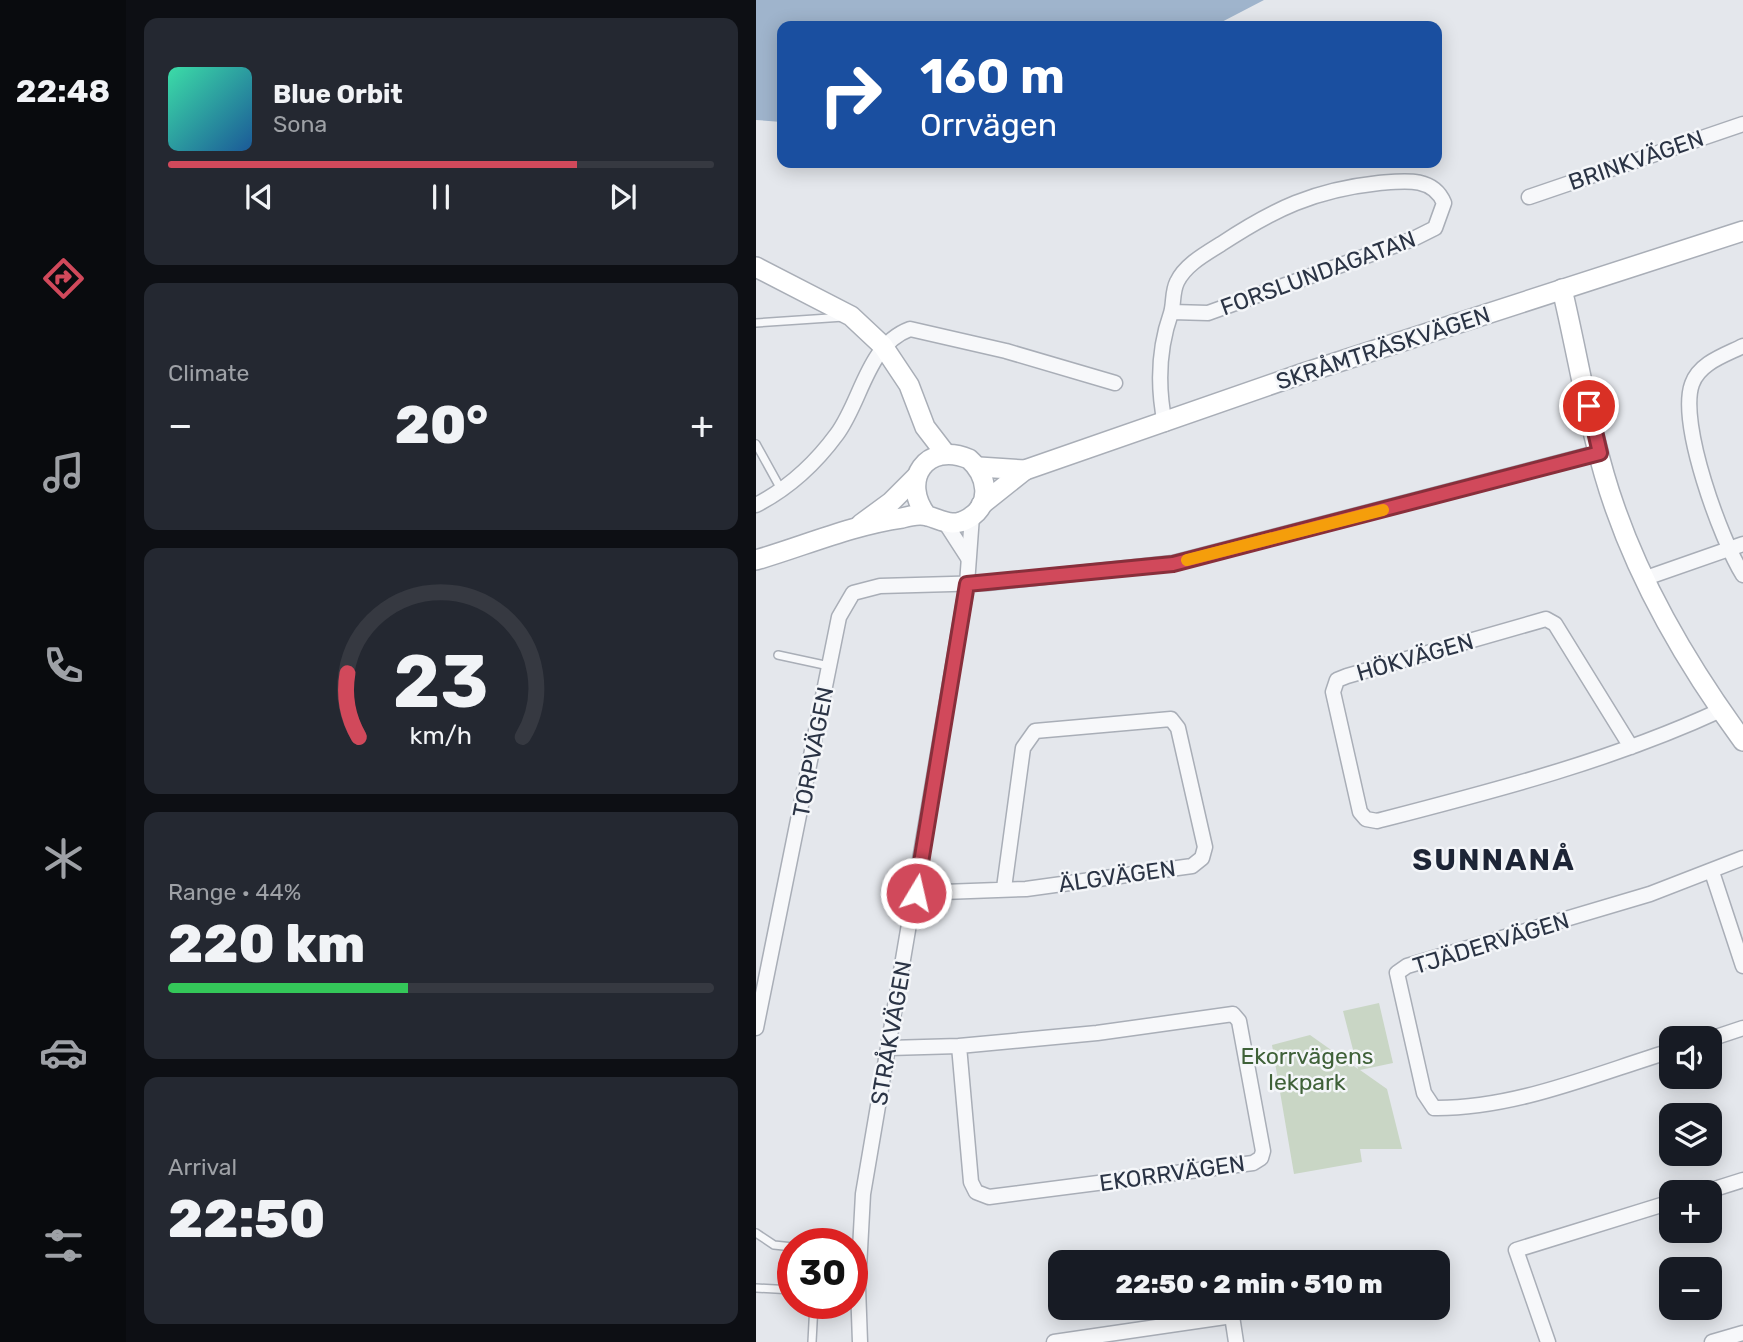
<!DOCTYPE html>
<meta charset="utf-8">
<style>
body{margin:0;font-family:Rubik,sans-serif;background:#242831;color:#f1f3f6;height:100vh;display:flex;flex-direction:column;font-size:26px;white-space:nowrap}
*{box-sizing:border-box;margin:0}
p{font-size:23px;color:#9ea1a6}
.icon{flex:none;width:38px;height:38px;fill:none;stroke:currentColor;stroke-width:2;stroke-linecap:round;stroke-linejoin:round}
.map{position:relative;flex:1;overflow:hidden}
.panel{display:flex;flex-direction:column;gap:18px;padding:18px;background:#0d0f14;width:630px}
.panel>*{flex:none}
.hud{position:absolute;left:21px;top:21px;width:665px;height:147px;border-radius:14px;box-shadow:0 4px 18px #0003;background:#1a4fa0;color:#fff;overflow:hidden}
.controls{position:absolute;left:903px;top:1026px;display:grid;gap:14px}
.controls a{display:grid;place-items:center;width:63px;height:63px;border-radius:14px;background:#171b24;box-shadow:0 4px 18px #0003;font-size:35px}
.speed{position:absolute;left:21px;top:1228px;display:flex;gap:14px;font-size:35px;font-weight:700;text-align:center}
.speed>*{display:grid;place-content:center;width:91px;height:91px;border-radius:50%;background:#171b24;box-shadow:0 4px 18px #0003;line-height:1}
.speed .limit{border:10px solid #d22;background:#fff;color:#111}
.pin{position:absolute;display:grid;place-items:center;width:60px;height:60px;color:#fff;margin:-30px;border:4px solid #fff;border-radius:50%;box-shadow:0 2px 7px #0007}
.me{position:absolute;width:77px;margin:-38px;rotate:9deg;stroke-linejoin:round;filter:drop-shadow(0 0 5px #0008)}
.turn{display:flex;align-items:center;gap:24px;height:147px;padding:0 28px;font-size:32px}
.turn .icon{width:91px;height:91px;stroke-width:2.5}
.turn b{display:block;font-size:49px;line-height:60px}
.big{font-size:52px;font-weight:800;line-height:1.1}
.panel .widget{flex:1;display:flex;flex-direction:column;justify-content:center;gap:10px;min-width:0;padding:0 24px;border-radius:14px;background:#242831}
.panel .dial{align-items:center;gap:0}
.dial svg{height:182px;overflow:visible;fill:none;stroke:#363941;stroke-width:7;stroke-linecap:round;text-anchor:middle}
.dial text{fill:#f1f3f6;stroke:none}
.song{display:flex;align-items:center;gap:21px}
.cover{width:84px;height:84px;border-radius:10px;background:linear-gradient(135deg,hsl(160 70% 55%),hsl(210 70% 35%))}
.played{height:7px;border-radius:4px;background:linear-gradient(90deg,#d1495b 75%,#363941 75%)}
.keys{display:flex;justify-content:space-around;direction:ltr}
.heat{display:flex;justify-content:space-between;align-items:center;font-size:38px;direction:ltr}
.charge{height:10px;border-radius:5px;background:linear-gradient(90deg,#34c759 44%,#363941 0)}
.trip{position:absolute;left:292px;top:1250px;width:402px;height:70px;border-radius:14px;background:#171b24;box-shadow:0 4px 18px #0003;font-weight:800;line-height:70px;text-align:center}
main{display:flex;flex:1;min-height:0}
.dock{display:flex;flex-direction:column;width:126px;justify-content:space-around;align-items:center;background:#090b0e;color:#9ea1a6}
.dock .icon{width:49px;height:49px}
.dock .selected{color:#d1495b}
.dock b{font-size:32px;color:#f1f3f6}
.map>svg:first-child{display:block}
.green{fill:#c9d6c5}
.water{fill:#9fb4cc}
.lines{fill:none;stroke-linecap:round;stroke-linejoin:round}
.lane-casing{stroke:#a9aeb7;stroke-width:10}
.street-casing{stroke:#a9aeb7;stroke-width:17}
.secondary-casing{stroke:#a9aeb7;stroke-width:22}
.lane{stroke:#f7f8fa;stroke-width:7}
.street{stroke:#f7f8fa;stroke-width:14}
.secondary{stroke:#fff;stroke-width:19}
.route-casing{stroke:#882f3b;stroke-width:18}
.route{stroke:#d1495b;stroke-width:12}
.slow{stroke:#f59e0b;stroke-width:12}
.labels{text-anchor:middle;stroke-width:5;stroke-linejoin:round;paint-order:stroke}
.street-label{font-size:23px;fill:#2b3445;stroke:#f4f6f9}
.park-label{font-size:23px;fill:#3f6138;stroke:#f4f6f9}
.district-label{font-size:30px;font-weight:bold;letter-spacing:2px;fill:#1d2536;stroke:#f4f6f9}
</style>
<main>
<nav class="dock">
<b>22:48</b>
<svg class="icon selected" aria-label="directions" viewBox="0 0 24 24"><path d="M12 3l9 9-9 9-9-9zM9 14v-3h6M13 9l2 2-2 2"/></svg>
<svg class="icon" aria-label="music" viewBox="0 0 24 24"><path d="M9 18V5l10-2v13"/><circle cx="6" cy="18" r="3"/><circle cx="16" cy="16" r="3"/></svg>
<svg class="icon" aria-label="phone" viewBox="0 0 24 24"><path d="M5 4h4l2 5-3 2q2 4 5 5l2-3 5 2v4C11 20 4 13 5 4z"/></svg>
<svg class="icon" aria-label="climate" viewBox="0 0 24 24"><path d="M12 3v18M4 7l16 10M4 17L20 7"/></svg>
<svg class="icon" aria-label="car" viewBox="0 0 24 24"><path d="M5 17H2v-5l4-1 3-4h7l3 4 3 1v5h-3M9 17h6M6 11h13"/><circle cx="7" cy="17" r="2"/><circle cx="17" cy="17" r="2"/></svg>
<svg class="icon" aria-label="filters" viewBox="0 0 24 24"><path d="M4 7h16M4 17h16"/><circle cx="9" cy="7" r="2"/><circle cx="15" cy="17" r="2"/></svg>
</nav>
<section class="panel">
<div class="widget">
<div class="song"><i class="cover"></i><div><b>Blue Orbit</b><p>Sona</p></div></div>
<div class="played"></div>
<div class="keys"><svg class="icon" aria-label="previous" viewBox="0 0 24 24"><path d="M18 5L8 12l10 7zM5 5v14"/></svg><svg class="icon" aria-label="pause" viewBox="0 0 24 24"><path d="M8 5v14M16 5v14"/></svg><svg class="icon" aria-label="next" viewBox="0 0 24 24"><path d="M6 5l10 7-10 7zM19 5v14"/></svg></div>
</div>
<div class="widget"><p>Climate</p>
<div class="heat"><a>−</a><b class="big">20°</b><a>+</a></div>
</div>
<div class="widget dial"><svg viewBox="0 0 100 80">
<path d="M14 69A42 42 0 1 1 86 69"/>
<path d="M14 69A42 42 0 0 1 9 41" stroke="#d1495b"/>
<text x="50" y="56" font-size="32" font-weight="700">23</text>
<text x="50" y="72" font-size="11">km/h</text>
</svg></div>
<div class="widget"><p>Range · 44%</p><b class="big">220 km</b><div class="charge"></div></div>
<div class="widget"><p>Arrival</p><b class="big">22:50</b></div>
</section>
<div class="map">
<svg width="987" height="1342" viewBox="0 0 987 1342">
<rect width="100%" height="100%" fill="#e4e7ec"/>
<!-- green -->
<path class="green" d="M623 1003 637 1063 604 1070 631 1089 646 1149H604L606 1162 538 1174 516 1045 554 1035 602 1069 587 1011Z"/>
<!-- water -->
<path class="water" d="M0 0H508L458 26H26V122L0 120Z"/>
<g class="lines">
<!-- lane casing -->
<g class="lane-casing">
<g id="lane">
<path d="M0 323 88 317"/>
<path d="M0 444 26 491"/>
<path d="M22 655 73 666"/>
<path d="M0 1233 18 1245 37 1247"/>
<path d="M0 1288 37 1290"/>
<path d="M56 1342 58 1304"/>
</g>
</g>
<!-- street casing -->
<g class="street-casing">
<g id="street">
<path d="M773 197 987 124"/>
<path d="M987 346C969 355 943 363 936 384 922 423 965 540 987 575"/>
<path d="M409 424C401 385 402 350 415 313 418 304 416 292 421 282 429 265 449 254 465 244 518 209 558 190 623 183 647 181 677 176 688 203L679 228 657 239 452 313 416 312"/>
<path d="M0 505C33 488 59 464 81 434 106 400 111 345 154 329L250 351 359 383"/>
<path d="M190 524 212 558"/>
<path d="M887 579 987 544"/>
<path d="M875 747 799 624 790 619 591 676 581 680 577 692 604 812 610 819 621 821C737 791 855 761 965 710"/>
<path d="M956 872 987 966"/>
<path d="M160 893 270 889 436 866 446 858 449 847 422 728 415 719 279 731 267 748 248 888"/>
<path d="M0 1028 83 617 97 593 124 586 231 583 417 563 844 452"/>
<path d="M954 1039 987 1028"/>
<path d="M133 1048 203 1046 215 1182 220 1192 233 1197 497 1163 505 1158 507 1151 483 1021 477 1014 341 1033 203 1046"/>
<path d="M915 1051C839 1074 759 1109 678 1108L668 1093 641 973 651 966 894 894 987 858"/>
<path d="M949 1192 987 1180"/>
<path d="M104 1342 102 1287 107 1194 211 584 216 516"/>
<path d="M298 1342 476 1316 480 1342"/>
<path d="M792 1342 760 1250 915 1202"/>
<path d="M956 1342 987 1333"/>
</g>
</g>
<!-- secondary casing -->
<g class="secondary-casing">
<g id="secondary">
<path d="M0 267 95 316 127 346 153 385 169 427 189 453"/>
<path d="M806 289C823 360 835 441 859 508 888 591 935 670 987 741"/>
<path d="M223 467 269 470 545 374 987 231"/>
<path d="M225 505 269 470"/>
<path d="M105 524 135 502 160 477"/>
<path d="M0 560C48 546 96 525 146 518 153 516 165 514 172 516 188 521 197 528 213 518 237 504 231 475 213 459 171 441 143 480 171 516"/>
</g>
</g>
<!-- lane -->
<use href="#lane" class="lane"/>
<!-- street -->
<use href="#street" class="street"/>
<!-- secondary -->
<use href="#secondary" class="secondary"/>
</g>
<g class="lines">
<!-- route casing -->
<g class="route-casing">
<path id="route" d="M160 893 211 584 417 564 844 453 833 406"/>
</g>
<!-- route -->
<use href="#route" class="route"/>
<!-- slow -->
<path class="slow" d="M431 560 627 510"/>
</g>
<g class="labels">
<!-- street labels -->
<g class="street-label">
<text transform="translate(880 160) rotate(-19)" y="8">BRINKVÄGEN</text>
<text transform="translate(562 273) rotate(-20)" y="8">FORSLUNDAGATAN</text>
<text transform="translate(627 348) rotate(-18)" y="8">SKRÅMTRÄSKVÄGEN</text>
<text transform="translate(659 657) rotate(-16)" y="8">HÖKVÄGEN</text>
<text transform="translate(57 752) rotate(-79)" y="8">TORPVÄGEN</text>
<text transform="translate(361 876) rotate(-8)" y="8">ÄLGVÄGEN</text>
<text transform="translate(735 943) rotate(-17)" y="8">TJÄDERVÄGEN</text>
<text transform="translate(135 1033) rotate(-80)" y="8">STRÅKVÄGEN</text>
<text transform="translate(416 1173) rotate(-8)" y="8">EKORRVÄGEN</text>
</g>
<!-- park labels -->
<g class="park-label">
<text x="551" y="1064">Ekorrvägens<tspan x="551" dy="26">lekpark</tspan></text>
</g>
<!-- district labels -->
<g class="district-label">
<text x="738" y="870">SUNNANÅ</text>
</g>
</g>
</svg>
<div class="controls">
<a><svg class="icon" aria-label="sound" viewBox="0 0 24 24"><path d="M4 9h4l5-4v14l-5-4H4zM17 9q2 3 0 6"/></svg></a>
<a><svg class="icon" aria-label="layers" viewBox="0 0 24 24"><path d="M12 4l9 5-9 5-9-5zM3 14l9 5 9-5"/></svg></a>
<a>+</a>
<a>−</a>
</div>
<div class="speed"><div class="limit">30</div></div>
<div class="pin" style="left:833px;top:406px;background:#d93025"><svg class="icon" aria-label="arrive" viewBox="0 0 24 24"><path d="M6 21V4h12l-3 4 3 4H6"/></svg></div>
<svg class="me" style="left:160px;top:893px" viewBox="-20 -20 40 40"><circle r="17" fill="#d1495b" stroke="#fff" stroke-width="3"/><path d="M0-11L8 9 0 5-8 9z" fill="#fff"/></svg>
<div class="trip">22:50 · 2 min · 510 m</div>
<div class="hud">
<div class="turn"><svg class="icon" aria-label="right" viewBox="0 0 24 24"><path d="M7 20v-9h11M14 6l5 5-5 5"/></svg><div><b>160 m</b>Orrvägen</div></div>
</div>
</div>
</main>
